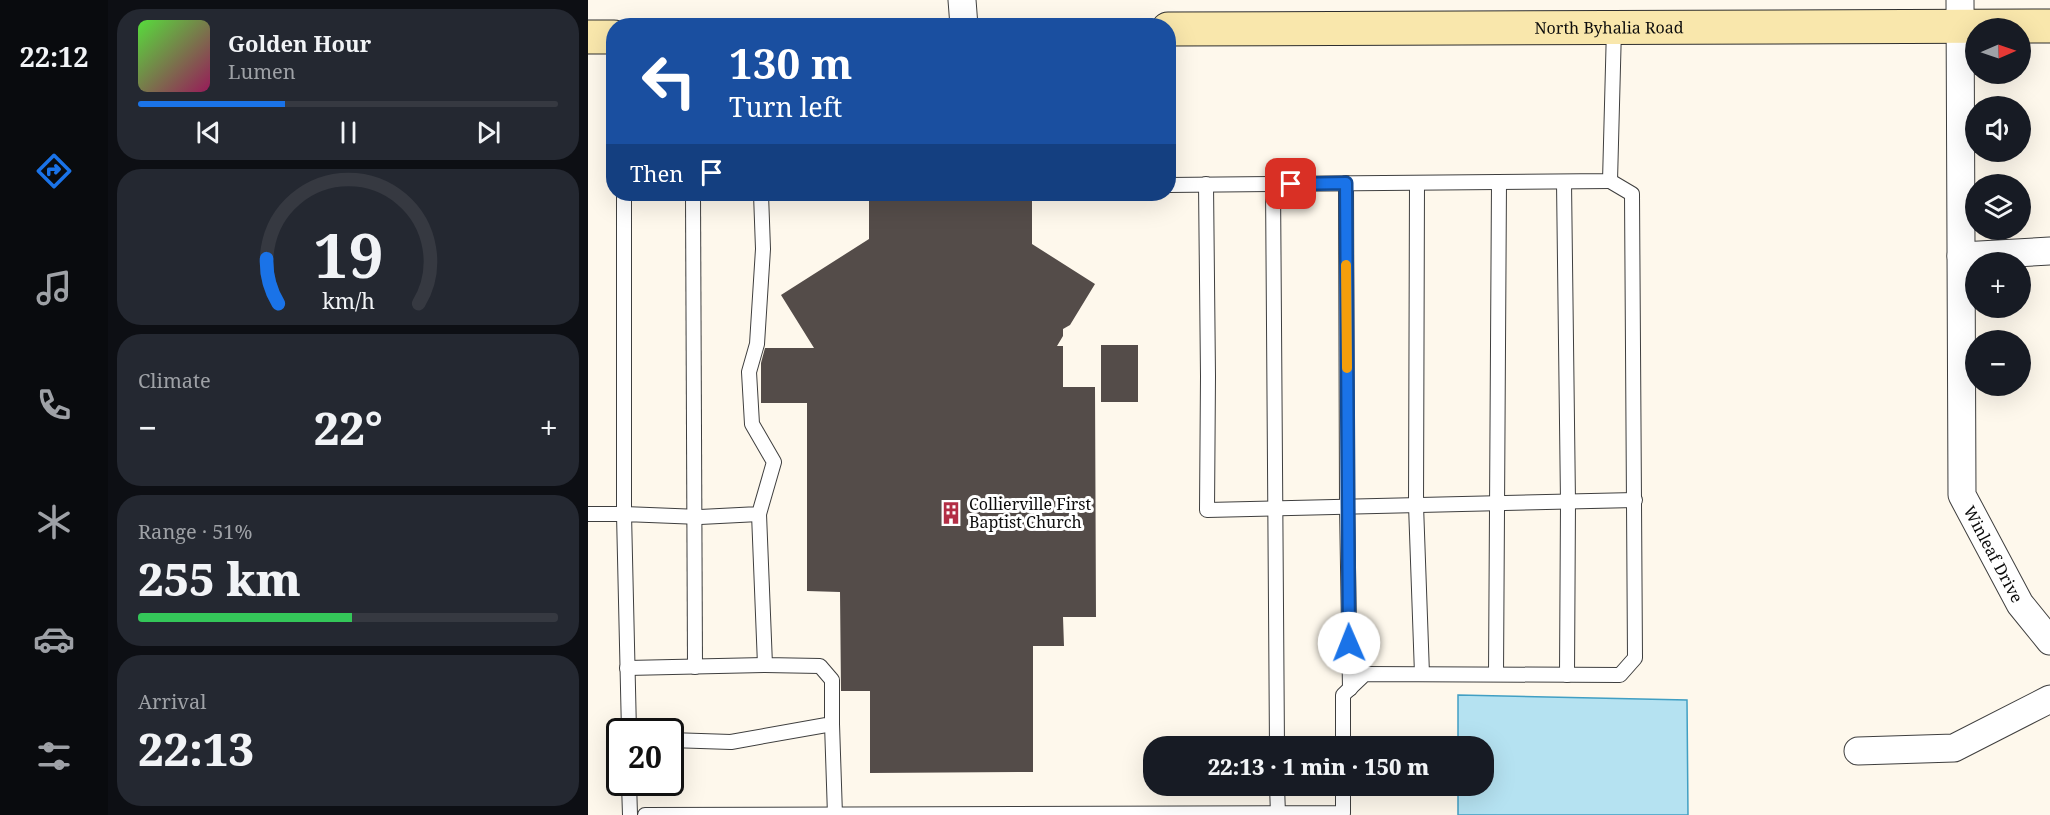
<!DOCTYPE html>
<meta charset="utf-8">
<style>
body{margin:0;font-family:"Noto Serif",serif;background:#242831;color:#f1f3f6;height:100vh;display:flex;flex-direction:column;font-size:22px;white-space:nowrap}
*{box-sizing:border-box;margin:0}
p{font-size:20px;color:#9ea1a6}
.icon{flex:none;width:33px;height:33px;fill:none;stroke:currentColor;stroke-width:2;stroke-linecap:round;stroke-linejoin:round}
.map{position:relative;flex:1;overflow:hidden}
.drawer{display:flex;flex-direction:column;gap:9px;padding:9px;background:#0d0f14;width:480px}
.drawer>*{flex:none}
.hud{position:absolute;left:18px;top:18px;width:570px;height:183px;border-radius:24px;box-shadow:0 6px 24px #0002;background:#1a4fa0;color:#fff;overflow:hidden}
.needle{width:39px;rotate:88deg}
.fabs{position:absolute;left:1377px;top:18px;display:grid;gap:12px}
.fabs a{display:grid;place-items:center;width:66px;height:66px;border-radius:50%;background:#171b24;box-shadow:0 6px 24px #0002;font-size:30px}
.speed{position:absolute;left:18px;top:718px;display:flex;gap:12px;font-size:30px;font-weight:700;text-align:center}
.speed>*{display:grid;place-content:center;width:78px;height:78px;border-radius:50%;background:#171b24;box-shadow:0 6px 24px #0002;line-height:1}
.speed .limit{border:3px solid #111;border-radius:9px;background:#fff;color:#111}
.pin{position:absolute;display:grid;place-items:center;width:51px;height:51px;color:#fff;margin:-26px;border-radius:12px;box-shadow:0 3px 9px #0006}
.me{position:absolute;width:66px;margin:-33px;rotate:359deg;stroke-linejoin:round;filter:drop-shadow(0 0 4px #0008)}
.turn{display:flex;align-items:center;gap:21px;height:126px;padding:0 24px;font-size:27px}
.turn .icon{width:78px;height:78px;stroke-width:2.5}
.turn b{display:block;font-size:42px;line-height:51px}
.then{display:flex;align-items:center;height:57px;padding:0 24px;background:#0003;gap:12px;font-size:22px}
.big{font-size:45px;font-weight:800;line-height:1.1}
.drawer .widget{flex:1;display:flex;flex-direction:column;justify-content:center;gap:9px;min-width:0;padding:0 21px;border-radius:24px;background:#242831}
.drawer .dial{align-items:center;gap:0}
.dial svg{height:156px;overflow:visible;fill:none;stroke:#363941;stroke-width:7;stroke-linecap:round;text-anchor:middle}
.dial text{fill:#f1f3f6;stroke:none}
.song{display:flex;align-items:center;gap:18px}
.cover{width:72px;height:72px;border-radius:9px;background:linear-gradient(135deg,hsl(110 70% 55%),hsl(330 70% 35%))}
.played{height:6px;border-radius:3px;background:linear-gradient(90deg,#1a73e8 35%,#363941 35%)}
.keys{display:flex;justify-content:space-around;direction:ltr}
.heat{display:flex;justify-content:space-between;align-items:center;font-size:33px;direction:ltr}
.charge{height:9px;border-radius:4px;background:linear-gradient(90deg,#34c759 51%,#363941 0)}
.trip{position:absolute;left:555px;top:736px;width:351px;height:60px;border-radius:24px;background:#171b24;box-shadow:0 6px 24px #0002;font-weight:800;line-height:60px;text-align:center}
main{display:flex;flex:1;min-height:0}
.tabs{display:flex;flex-direction:column;width:108px;justify-content:space-around;align-items:center;background:#090b0e;color:#9ea1a6}
.tabs .icon{width:42px;height:42px}
.tabs .active{color:#1a73e8}
.tabs b{font-size:27px;color:#f1f3f6}
.map>svg:first-child{display:block}
.water{fill:#b5e2f1;stroke:#419fc3;stroke-width:1.5}
.building{fill:#544c49}
.lines{fill:none;stroke-linecap:round;stroke-linejoin:round}
.lane-casing{stroke:#3f3f3f;stroke-width:16}
.street-casing{stroke:#3f3f3f;stroke-width:29}
.secondary-casing{stroke:#2e2e2e;stroke-width:35}
.lane{stroke:#fff;stroke-width:14}
.street{stroke:#fff;stroke-width:27}
.secondary{stroke:#f9e7ac;stroke-width:33}
.route-casing{stroke:#114b97;stroke-width:15}
.route{stroke:#1a73e8;stroke-width:10}
.slow{stroke:#f59e0b;stroke-width:10}
.labels{text-anchor:middle;stroke-width:6;stroke-linejoin:round;paint-order:stroke}
.street-label{font-size:16px;fill:#0c0c0c;stroke:#fff}
.poi-label{font-size:16px;fill:#0c0c0c;stroke:#fff;text-anchor:start}
</style>
<main>
<nav class="tabs">
<b>22:12</b>
<svg class="icon active" aria-label="directions" viewBox="0 0 24 24"><path d="M12 3l9 9-9 9-9-9zM9 14v-3h6M13 9l2 2-2 2"/></svg>
<svg class="icon" aria-label="music" viewBox="0 0 24 24"><path d="M9 18V5l10-2v13"/><circle cx="6" cy="18" r="3"/><circle cx="16" cy="16" r="3"/></svg>
<svg class="icon" aria-label="phone" viewBox="0 0 24 24"><path d="M5 4h4l2 5-3 2q2 4 5 5l2-3 5 2v4C11 20 4 13 5 4z"/></svg>
<svg class="icon" aria-label="climate" viewBox="0 0 24 24"><path d="M12 3v18M4 7l16 10M4 17L20 7"/></svg>
<svg class="icon" aria-label="car" viewBox="0 0 24 24"><path d="M5 17H2v-5l4-1 3-4h7l3 4 3 1v5h-3M9 17h6M6 11h13"/><circle cx="7" cy="17" r="2"/><circle cx="17" cy="17" r="2"/></svg>
<svg class="icon" aria-label="filters" viewBox="0 0 24 24"><path d="M4 7h16M4 17h16"/><circle cx="9" cy="7" r="2"/><circle cx="15" cy="17" r="2"/></svg>
</nav>
<section class="drawer">
<div class="widget">
<div class="song"><i class="cover"></i><div><b>Golden Hour</b><p>Lumen</p></div></div>
<div class="played"></div>
<div class="keys"><svg class="icon" aria-label="previous" viewBox="0 0 24 24"><path d="M18 5L8 12l10 7zM5 5v14"/></svg><svg class="icon" aria-label="pause" viewBox="0 0 24 24"><path d="M8 5v14M16 5v14"/></svg><svg class="icon" aria-label="next" viewBox="0 0 24 24"><path d="M6 5l10 7-10 7zM19 5v14"/></svg></div>
</div>
<div class="widget dial"><svg viewBox="0 0 100 80">
<path d="M14 69A42 42 0 1 1 86 69"/>
<path d="M14 69A42 42 0 0 1 8 46" stroke="#1a73e8"/>
<text x="50" y="56" font-size="32" font-weight="700">19</text>
<text x="50" y="72" font-size="11">km/h</text>
</svg></div>
<div class="widget"><p>Climate</p>
<div class="heat"><a>−</a><b class="big">22°</b><a>+</a></div>
</div>
<div class="widget"><p>Range · 51%</p><b class="big">255 km</b><div class="charge"></div></div>
<div class="widget"><p>Arrival</p><b class="big">22:13</b></div>
</section>
<div class="map">
<svg width="1462" height="815" viewBox="0 0 1462 815">
<rect width="100%" height="100%" fill="#fef8ec"/>
<!-- water -->
<path class="water" d="M870 695 1099 700 1100 815H870V786H896V747H870Z"/>
<!-- building -->
<g class="building">
<path d="M281 194H444V244L507 284 482 325 475 329V336L469 346H475V387H507L508 617H475L476 646H445V772L282 773V691H253L252 592 219 591V403H173V363L177 348H226L193 295 281 239Z"/>
<rect x="513" y="345" width="37" height="57"/>
</g>
<g class="lines">
<!-- lane casing -->
<g class="lane-casing">
<g id="lane">
<path d="M976 182 980 502 979 675"/>
<path d="M758 183 759 506 762 689"/>
<path d="M829 183 828 505 834 674"/>
<path d="M618 184 620 376 619 510 1047 500"/>
<path d="M685 184 689 747"/>
<path d="M580 185 1022 181 1026 28"/>
<path d="M105 194 107 667"/>
<path d="M0 514H36V194"/>
<path d="M39 668 177 665"/>
<path d="M908 674 911 182"/>
<path d="M244 724 247 815"/>
<path d="M41 732 36 514 112 517 171 514 186 462 164 424 161 372 169 344 175 249 173 194"/>
<path d="M82 740 143 742 244 724V680L232 666 177 665 171 514"/>
<path d="M755 747V695L777 674 1032 675 1047 658 1044 194 1022 181"/>
<path d="M41 783 42 815"/>
<path d="M689 786 690 814"/>
<path d="M57 815 755 813V786"/>
</g>
</g>
<!-- street casing -->
<g class="street-casing">
<g id="street">
<path d="M374 0 376 26"/>
<path id="s1" d="M1372 0 1374 495 1432 604 1462 641"/>
<path d="M1373 256 1462 251"/>
<path d="M1270 751 1366 748 1462 699"/>
</g>
</g>
<!-- secondary casing -->
<g class="secondary-casing">
<g id="secondary">
<path id="s2" d="M580 29 1462 26"/>
<path d="M0 37H26"/>
</g>
</g>
<!-- lane -->
<use href="#lane" class="lane"/>
<!-- street -->
<use href="#street" class="street"/>
<!-- secondary -->
<use href="#secondary" class="secondary"/>
</g>
<g class="lines">
<!-- route casing -->
<g class="route-casing">
<path id="route" d="M703 184 758 183 761 643"/>
</g>
<!-- route -->
<use href="#route" class="route"/>
<!-- slow -->
<path class="slow" d="M758 265 759 368"/>
</g>
<!-- icons -->
<defs>
<g id="building-bare" transform="scale(1.8)"><path d="M-4-6H4V6H1V3H-1V6H-4ZM-2.5-4.3h1.7v1.8h-1.7ZM.8-4.3h1.7v1.8H.8ZM-2.5-1h1.7V.8h-1.7ZM.8-1h1.7V.8H.8Z" fill="#b22e45" stroke="#fff" stroke-width="2.5" paint-order="stroke"/></g>
</defs>
<g fill-rule="evenodd">
<use href="#building-bare" x="363" y="513"/>
</g>
<g class="labels">
<!-- street labels -->
<g class="street-label">
<text dy="6" stroke="none"><textPath href="#s2" startOffset="441">North Byhalia Road</textPath></text>
<text dy="6" stroke="none"><textPath href="#s1" startOffset="562">Winleaf Drive</textPath></text>
</g>
<!-- poi labels -->
<g class="poi-label">
<text x="381" y="510">Collierville First<tspan x="381" dy="18">Baptist Church</tspan></text>
</g>
</g>
</svg>
<div class="fabs">
<a><svg class="needle" viewBox="-14 -14 28 28"><path d="M0-13l5 13h-10z" fill="#e53935"/><path d="M0 13l5-13h-10z" fill="#9ea1a6"/></svg></a>
<a><svg class="icon" aria-label="sound" viewBox="0 0 24 24"><path d="M4 9h4l5-4v14l-5-4H4zM17 9q2 3 0 6"/></svg></a>
<a><svg class="icon" aria-label="layers" viewBox="0 0 24 24"><path d="M12 4l9 5-9 5-9-5zM3 14l9 5 9-5"/></svg></a>
<a>+</a>
<a>−</a>
</div>
<div class="speed"><div class="limit">20</div></div>
<div class="pin" style="left:703px;top:184px;background:#d93025"><svg class="icon" aria-label="arrive" viewBox="0 0 24 24"><path d="M6 21V4h12l-3 4 3 4H6"/></svg></div>
<svg class="me" style="left:761px;top:643px" viewBox="-20 -20 40 40"><circle r="19" fill="#fff"/><path d="M0-13L10 11 0 6-10 11z" fill="#1a73e8"/></svg>
<div class="trip">22:13 · 1 min · 150 m</div>
<div class="hud">
<div class="turn"><svg class="icon" aria-label="left" viewBox="0 0 24 24"><path d="M17 20v-9H6M10 6l-5 5 5 5"/></svg><div><b>130 m</b>Turn left</div></div>
<div class="then">Then<svg class="icon" aria-label="arrive" viewBox="0 0 24 24"><path d="M6 21V4h12l-3 4 3 4H6"/></svg></div>
</div>
</div>
</main>
